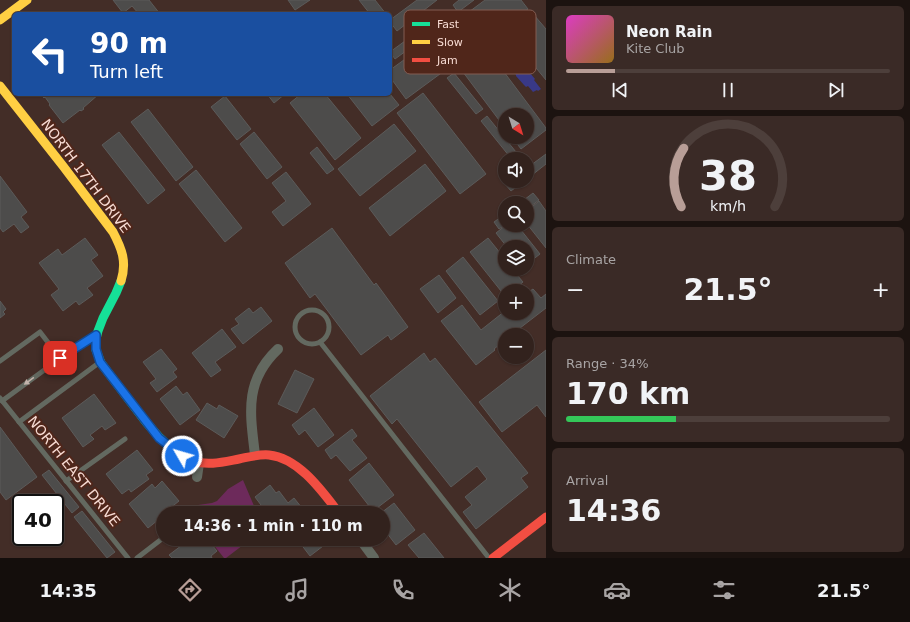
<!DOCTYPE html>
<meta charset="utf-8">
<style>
body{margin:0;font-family:"DejaVu Sans",sans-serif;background:#3a2a26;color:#f1f3f6;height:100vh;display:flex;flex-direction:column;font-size:15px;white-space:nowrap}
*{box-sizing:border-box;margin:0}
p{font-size:13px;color:#a8a4a4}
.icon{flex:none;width:22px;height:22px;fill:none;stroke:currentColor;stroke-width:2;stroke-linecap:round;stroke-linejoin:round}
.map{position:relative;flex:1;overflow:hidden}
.drawer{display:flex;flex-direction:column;gap:6px;padding:6px;background:#1c1310;width:364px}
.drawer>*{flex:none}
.banner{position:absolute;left:12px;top:12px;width:380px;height:84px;border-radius:6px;box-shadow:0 1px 3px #0004,0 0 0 1px #4d3f3b;background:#1a4fa0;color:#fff;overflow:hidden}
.needle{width:26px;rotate:142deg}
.buttons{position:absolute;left:498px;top:108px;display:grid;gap:8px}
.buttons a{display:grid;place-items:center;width:36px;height:36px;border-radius:50%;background:#32221d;box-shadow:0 1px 3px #0004,0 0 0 1px #4d3f3b;font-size:20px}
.speed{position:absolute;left:12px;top:494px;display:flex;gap:8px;font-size:20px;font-weight:700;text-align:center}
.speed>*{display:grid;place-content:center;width:52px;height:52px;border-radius:50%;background:#32221d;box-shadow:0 1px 3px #0004,0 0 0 1px #4d3f3b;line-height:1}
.speed .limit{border:2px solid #111;border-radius:6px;background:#fff;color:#111}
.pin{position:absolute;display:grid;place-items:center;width:34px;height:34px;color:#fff;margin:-17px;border-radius:8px;box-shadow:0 2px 6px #0006}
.me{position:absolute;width:44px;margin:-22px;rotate:308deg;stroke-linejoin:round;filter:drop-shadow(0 0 3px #0008)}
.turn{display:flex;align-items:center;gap:14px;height:84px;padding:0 12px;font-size:18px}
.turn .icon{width:52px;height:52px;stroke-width:2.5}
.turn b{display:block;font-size:28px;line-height:34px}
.big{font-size:30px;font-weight:600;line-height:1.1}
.drawer .widget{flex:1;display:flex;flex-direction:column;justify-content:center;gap:6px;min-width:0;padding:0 14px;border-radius:6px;background:#3a2a26}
.drawer .dial{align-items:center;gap:0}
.dial svg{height:104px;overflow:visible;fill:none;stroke:#4d3f3b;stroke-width:7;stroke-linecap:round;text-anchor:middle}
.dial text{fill:#f1f3f6;stroke:none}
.song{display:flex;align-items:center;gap:12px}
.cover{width:48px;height:48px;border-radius:6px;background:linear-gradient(135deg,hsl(310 70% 55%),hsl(40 70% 35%))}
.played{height:4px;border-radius:2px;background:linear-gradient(90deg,#b89e97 15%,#4d3f3b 15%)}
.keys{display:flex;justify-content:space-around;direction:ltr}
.heat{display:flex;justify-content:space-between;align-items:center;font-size:22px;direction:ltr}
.charge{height:6px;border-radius:3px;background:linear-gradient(90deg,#34c759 34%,#4d3f3b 0)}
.trip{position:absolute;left:156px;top:506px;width:234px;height:40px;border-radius:20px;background:#32221d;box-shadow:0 1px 3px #0004,0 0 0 1px #4d3f3b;font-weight:600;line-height:40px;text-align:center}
.menu{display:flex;height:64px;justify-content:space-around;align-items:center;background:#140e0c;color:#a8a4a4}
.menu .icon{width:28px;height:28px}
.menu .on{color:#b89e97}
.menu b{font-size:18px;color:#f1f3f6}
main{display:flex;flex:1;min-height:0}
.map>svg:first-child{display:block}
.green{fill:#6d2a5b}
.water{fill:#393987}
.building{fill:#4d4c4b;stroke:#5c5b5a}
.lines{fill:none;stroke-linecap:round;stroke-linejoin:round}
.lane{stroke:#636960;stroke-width:5}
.street{stroke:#636960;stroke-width:10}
.fast{stroke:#16e098;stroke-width:9}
.slow{stroke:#ffcf43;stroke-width:9}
.jam{stroke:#f24e42;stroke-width:9}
.oneway{fill:#c3b3ab}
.route-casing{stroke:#114b97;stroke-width:10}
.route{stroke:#1a73e8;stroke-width:7}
.labels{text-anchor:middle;stroke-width:4;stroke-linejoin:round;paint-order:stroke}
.street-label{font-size:14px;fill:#f7dbd3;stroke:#50261a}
.key{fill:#50261a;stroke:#825c52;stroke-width:1}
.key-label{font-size:11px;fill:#f7dbd3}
</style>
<main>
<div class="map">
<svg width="546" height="558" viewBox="0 0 546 558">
<rect width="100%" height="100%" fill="#432d27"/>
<!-- green -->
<g class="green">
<path d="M243 480 257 513H204L198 505 212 503 217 501 228 489Z"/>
<path d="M209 539H251L226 558H224Z"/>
</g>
<!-- water -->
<path class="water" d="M519 64 526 73 528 72 529 73H530L535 79 534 80 541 89 538 91 537 90 533 92 528 86 526 87 524 85 516 76V75L511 68 514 66 516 67Z"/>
<!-- building -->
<g class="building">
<path d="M113 0H149L160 14H139L132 6 123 13Z"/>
<path d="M288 0H310L295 10Z"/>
<path d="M359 0H375L386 14H370Z"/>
<path d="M417 0H437L397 31 390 22V20Z"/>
<path d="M459 0H474L458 12 453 5Z"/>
<path d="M485 0H521L528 9 470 53 450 26Z"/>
<path d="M534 15 546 29V80L509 35Z"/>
<path d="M420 30 425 37 395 59 390 52Z"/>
<path d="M444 31 463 57 406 99 390 77V70Z"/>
<path d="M486 48 546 128V130L521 149 512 137H527V115H505V128L460 68Z"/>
<path d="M454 73 483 109 476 114 447 78Z"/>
<path d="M423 93 486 174 460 194 397 113Z"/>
<path d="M43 94H99L83 108 84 109 81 111 80 110 63 123 49 105 50 104 45 97 44 98 42 96Z"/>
<path d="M267 94H285L274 103Z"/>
<path d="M301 94H325L361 138 335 160 290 103Z"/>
<path d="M347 94H390L399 105 372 126Z"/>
<path d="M225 96 251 129 237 140 211 107Z"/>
<path d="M148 109 193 167 176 181 131 122Z"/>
<path d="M487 116 516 152 510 157 481 121Z"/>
<path d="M394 124 416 151 360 196 338 169Z"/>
<path d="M119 132 165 190 148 204 102 145Z"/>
<path d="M254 132 282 167 267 179 240 144Z"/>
<path d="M317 147 334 169 327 174 310 153Z"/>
<path d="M546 154V164L527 179V168Z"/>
<path d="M425 164 446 191 390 236 369 208Z"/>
<path d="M196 170 242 228 225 242 179 184Z"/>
<path d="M286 172 311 204 283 226 272 212 286 201 272 183Z"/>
<path d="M0 176 27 212 21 217 29 227 21 233 14 224 3 232 0 228Z"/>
<path d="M510 181H524L511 191 505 184Z"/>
<path d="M533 193 539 200 527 209V203H520Z"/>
<path d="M539 201 546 211V248L527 224V211Z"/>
<path d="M505 214V225L499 229 494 222Z"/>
<path d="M506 225H517L540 254 527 264V247H507L496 233Z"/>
<path d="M332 228 374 285 376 283 408 327 391 340 388 335 361 355 315 294 310 298 285 263Z"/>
<path d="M85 238 98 255 91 260 103 276 87 288 93 295 79 305 76 301 63 311 51 295 59 289 39 263 58 249 62 255Z"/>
<path d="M488 238 505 259V269H512L523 282 512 291H505V296L470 252Z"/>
<path d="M463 257 498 301 480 315 446 271Z"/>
<path d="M439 275 456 298 438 313 420 289Z"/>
<path d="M533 289 541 298 546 294V308L511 335H505V340L494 349 495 350 476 365 441 321 462 305 481 330 505 311V313H527V293Z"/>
<path d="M0 301 6 309 3 312 5 314 0 318Z"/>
<path d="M261 307 272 321 243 344 231 329 239 324 235 319 249 308 253 313Z"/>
<path d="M222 329 236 347 215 362 221 370 211 377 192 353Z"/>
<path d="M161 349 177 369 173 372 177 377 157 392 150 383 156 379 143 362Z"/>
<path d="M546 350V417L537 405 502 432 479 402Z"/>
<path d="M424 353 430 362 435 358 528 473 521 478 528 487 476 529 463 512 472 505 465 497 487 479 477 466 451 487 397 419 392 424 370 396Z"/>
<path d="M295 370 314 379 297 413 278 404Z"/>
<path d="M176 386 183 395 187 392 200 410 180 425 160 399Z"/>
<path d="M94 394 116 423 105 430 102 426 90 435 94 439 83 447 62 418Z"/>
<path d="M207 403 217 409 219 405 238 416 224 438 196 420Z"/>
<path d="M314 408 334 435 318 447 305 430 299 435 292 425Z"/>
<path d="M0 427 37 477 6 500 0 492Z"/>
<path d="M352 429 357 436 352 440 367 458 350 471 336 455 331 459 325 450Z"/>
<path d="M137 450 153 470 146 475 149 479 131 492 129 489 122 494 106 474Z"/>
<path d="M369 463 394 495 373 511 349 480Z"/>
<path d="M49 470 79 507 72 513 42 475Z"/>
<path d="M162 481 179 501 164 513H163V514L157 519 158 520 148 528 129 504 152 484 155 488Z"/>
<path d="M270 485 276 493 279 491 288 503 294 498 302 508 296 513H267L255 497Z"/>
<path d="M394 503 415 530 396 545 383 528V513H381Z"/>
<path d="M82 511 115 552 107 558 74 517Z"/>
<path d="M424 533 444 558H419L408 545Z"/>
<path d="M190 539H207L217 551 211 556 212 558H172L169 555Z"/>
<path d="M297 539H324L327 543 310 556Z"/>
</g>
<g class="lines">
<!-- lane -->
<g class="lane">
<circle cx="312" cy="327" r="17"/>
<path d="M320 342 489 558"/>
<path d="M0 361 40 332 60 358"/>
<path d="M0 398 128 558"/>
<path d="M2 401 73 349 94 336"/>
<path d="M19 422 100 362"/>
<path d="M66 481 125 439"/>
<path d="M137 558 163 538"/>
</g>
<!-- street -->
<g class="street">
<path d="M255 455C250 413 244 381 278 349"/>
<path d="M197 477 199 463"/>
<path d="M360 539 374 558"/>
</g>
<!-- fast -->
<path class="fast" d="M121 281 116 293 103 318 98 331 96 339V350L101 363 107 371 146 422 159 437C169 447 180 456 193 461"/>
<!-- slow -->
<g class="slow">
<path d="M0 20 27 0"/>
<path d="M0 86 63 166 113 232C122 249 127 262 121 281"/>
</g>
<!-- jam -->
<g class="jam">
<path d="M193 461C208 466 223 462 239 459 249 457 259 454 269 455 299 458 322 491 339 513"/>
<path d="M493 558 546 517"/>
</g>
</g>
<!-- one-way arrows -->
<defs><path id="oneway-solid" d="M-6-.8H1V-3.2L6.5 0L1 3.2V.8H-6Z"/></defs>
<use class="oneway" href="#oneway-solid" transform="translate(29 381) rotate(144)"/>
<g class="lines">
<!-- route casing -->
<g class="route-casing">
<path id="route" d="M60 358 96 335V349L100 362 159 438 182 456"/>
</g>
<!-- route -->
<use href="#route" class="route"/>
</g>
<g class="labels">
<!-- street labels -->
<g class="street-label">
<text transform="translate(86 176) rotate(53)" y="5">NORTH 17TH DRIVE</text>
<text transform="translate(74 471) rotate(51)" y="5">NORTH EAST DRIVE</text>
</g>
</g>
<!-- legend -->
<rect x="404" y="10" width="132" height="64" rx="6" class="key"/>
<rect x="412" y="22" width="18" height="4" fill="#16e098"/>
<rect x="412" y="40" width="18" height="4" fill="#ffcf43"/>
<rect x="412" y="58" width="18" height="4" fill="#f24e42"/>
<g class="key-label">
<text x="437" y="28">Fast</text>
<text x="437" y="46">Slow</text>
<text x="437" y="64">Jam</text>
</g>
</svg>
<div class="buttons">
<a><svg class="needle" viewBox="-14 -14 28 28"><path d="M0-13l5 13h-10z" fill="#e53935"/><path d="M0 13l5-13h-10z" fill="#a8a4a4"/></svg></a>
<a><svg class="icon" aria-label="sound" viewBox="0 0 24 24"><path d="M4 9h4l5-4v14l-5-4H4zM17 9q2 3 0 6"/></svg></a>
<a><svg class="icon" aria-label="search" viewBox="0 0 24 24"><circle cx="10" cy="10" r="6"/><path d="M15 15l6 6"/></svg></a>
<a><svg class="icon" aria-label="layers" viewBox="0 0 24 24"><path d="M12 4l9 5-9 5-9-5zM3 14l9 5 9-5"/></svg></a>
<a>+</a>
<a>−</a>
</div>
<div class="speed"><div class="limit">40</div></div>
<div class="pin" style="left:60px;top:358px;background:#d93025"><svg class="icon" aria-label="arrive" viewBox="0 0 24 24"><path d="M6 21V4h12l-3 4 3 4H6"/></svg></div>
<svg class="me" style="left:182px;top:456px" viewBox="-20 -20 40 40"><circle r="17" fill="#1a73e8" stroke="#fff" stroke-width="3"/><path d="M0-11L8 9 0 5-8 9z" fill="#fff"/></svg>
<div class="trip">14:36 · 1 min · 110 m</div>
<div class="banner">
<div class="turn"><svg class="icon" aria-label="left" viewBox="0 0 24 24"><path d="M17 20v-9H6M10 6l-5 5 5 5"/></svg><div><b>90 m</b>Turn left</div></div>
</div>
</div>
<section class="drawer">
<div class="widget">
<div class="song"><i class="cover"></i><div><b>Neon Rain</b><p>Kite Club</p></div></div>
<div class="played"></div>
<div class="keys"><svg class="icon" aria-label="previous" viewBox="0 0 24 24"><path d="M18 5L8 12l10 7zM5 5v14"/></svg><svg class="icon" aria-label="pause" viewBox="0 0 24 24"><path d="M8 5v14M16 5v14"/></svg><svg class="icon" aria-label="next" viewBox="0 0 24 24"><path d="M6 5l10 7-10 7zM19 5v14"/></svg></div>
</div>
<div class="widget dial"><svg viewBox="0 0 100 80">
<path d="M14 69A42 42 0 1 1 86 69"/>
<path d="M14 69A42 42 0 0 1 16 24" stroke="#b89e97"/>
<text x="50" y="56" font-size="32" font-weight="700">38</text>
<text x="50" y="72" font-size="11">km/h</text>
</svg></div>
<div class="widget"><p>Climate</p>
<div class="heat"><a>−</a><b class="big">21.5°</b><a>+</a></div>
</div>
<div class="widget"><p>Range · 34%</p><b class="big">170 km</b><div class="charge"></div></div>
<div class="widget"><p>Arrival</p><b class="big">14:36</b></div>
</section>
</main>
<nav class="menu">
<b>14:35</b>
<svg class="icon on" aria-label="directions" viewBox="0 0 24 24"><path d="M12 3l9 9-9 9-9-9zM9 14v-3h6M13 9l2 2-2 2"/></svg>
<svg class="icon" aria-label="music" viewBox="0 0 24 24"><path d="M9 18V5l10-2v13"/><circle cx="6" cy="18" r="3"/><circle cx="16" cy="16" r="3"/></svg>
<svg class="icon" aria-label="phone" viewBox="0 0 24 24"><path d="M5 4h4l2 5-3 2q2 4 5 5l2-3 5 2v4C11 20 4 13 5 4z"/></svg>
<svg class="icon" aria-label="climate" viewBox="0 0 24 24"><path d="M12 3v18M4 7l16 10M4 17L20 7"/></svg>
<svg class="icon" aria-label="car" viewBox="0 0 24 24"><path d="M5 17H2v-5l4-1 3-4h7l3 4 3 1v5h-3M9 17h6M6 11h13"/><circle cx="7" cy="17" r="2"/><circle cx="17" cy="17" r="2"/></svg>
<svg class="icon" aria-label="filters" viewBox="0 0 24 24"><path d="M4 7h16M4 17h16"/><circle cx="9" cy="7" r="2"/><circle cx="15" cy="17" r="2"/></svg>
<b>21.5°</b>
</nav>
